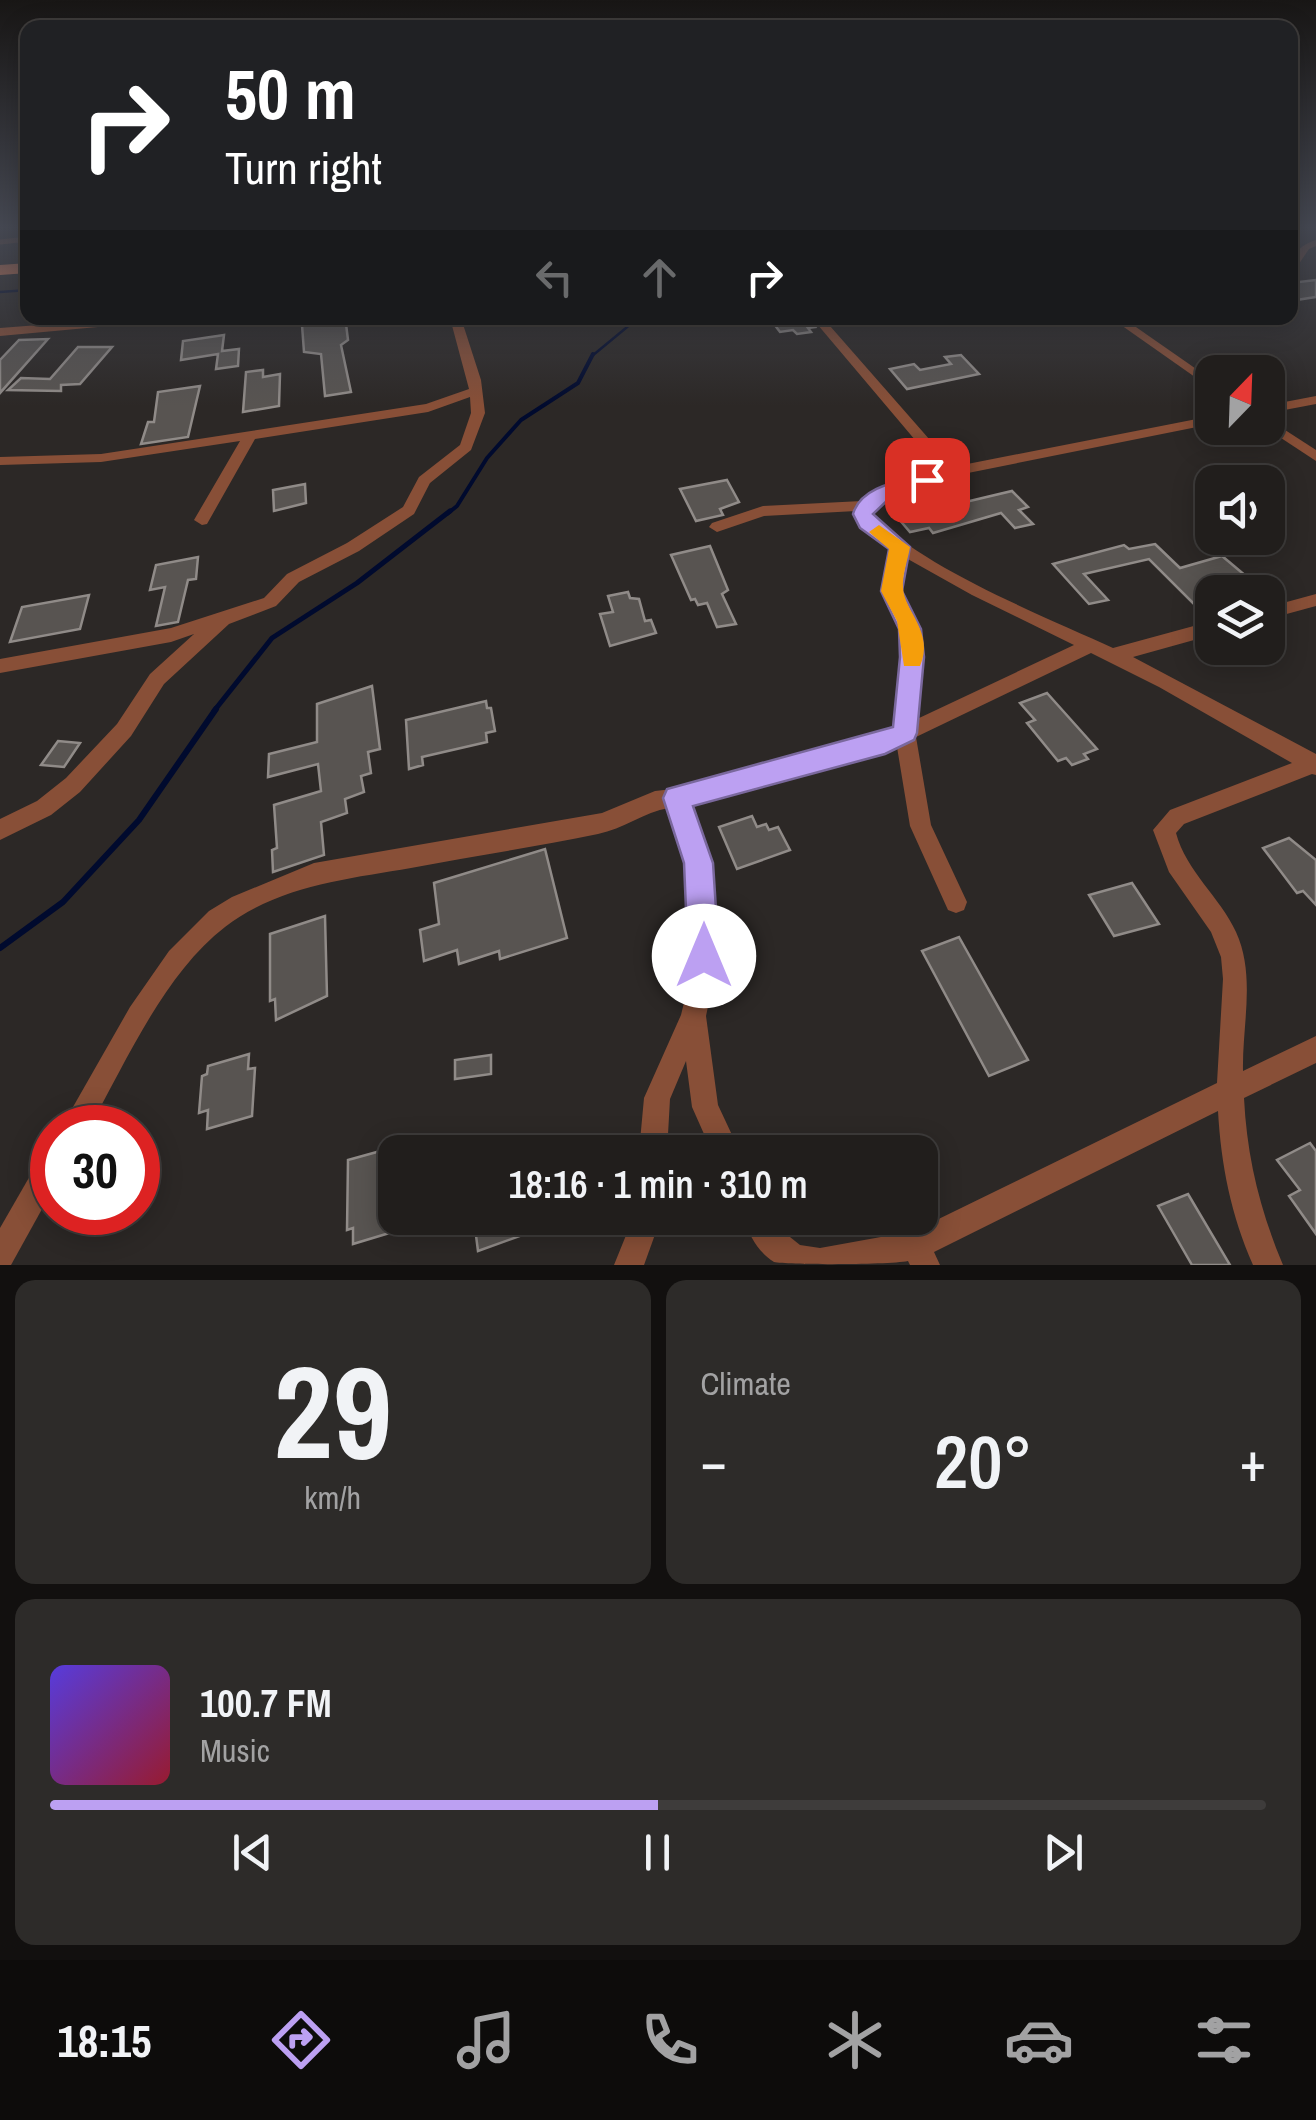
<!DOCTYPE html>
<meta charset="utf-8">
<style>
body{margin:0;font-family:"Archivo Narrow",sans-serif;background:#2d2b29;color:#f1f3f6;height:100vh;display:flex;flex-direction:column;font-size:38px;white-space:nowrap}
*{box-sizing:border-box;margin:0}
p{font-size:32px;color:#a2a2a3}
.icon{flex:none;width:55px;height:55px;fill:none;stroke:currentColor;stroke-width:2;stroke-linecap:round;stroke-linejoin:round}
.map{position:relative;height:1265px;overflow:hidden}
.panel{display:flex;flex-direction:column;gap:15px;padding:15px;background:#12100f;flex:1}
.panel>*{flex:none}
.hud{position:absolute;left:20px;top:20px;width:1278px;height:305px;border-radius:20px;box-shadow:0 5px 25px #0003,0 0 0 2px #3e3c3b;background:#202124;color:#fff;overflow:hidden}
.needle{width:65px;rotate:23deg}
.controls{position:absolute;left:1195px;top:355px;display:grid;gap:20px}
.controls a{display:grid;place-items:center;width:90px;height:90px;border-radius:20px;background:#211e1c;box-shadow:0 5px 25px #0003,0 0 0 2px #3e3c3b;font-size:50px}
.speed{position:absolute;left:30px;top:1105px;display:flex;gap:20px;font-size:50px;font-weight:700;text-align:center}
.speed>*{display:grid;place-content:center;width:130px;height:130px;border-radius:50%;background:#211e1c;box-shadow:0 5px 25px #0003,0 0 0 2px #3e3c3b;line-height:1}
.speed .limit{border:15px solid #d22;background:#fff;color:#111}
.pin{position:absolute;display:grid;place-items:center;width:85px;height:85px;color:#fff;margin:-42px;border-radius:20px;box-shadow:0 5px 15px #0006}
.me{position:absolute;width:110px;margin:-55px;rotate:0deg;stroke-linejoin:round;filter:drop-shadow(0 0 8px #0008)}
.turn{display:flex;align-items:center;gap:35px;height:210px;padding:0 40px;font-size:45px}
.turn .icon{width:130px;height:130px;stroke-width:2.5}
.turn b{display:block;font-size:70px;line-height:85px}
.lanes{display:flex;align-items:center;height:95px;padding:0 40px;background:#0003;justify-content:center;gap:50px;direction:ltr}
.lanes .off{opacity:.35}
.big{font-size:75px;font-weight:600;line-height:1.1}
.panel .tile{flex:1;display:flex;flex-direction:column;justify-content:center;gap:15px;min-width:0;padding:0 35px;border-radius:20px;background:#2d2b29}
.panel .dial{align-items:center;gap:0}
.dial b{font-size:130px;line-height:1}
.song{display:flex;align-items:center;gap:30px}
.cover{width:120px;height:120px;border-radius:15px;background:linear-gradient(135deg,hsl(250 70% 55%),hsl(350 70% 35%))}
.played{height:10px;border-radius:5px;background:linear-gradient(90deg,#bca0f2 50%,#3e3c3b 50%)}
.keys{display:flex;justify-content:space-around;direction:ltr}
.heat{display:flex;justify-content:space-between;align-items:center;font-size:55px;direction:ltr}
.panel .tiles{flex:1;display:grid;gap:15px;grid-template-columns:1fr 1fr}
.tile:last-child{grid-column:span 2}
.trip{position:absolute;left:378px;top:1135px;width:560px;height:100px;border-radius:20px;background:#211e1c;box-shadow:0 5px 25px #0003,0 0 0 2px #3e3c3b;font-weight:600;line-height:100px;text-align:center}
.tab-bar{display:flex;height:160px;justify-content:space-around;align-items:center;background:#0d0c0b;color:#a2a2a3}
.tab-bar .icon{width:70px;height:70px}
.tab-bar .on{color:#bca0f2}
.tab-bar b{font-size:45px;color:#f1f3f6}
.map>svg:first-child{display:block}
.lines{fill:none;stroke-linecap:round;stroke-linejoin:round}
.stream-far3{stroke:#000a2e;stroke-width:2.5}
.stream-far2{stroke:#000a2e;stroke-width:4}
.stream-far1{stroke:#000a2e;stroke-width:5}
.stream{stroke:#000a2e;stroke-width:6}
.building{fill:#585451;stroke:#908b88;stroke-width:2.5}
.lane{stroke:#884f37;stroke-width:5}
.street{fill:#884f37;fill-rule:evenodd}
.highway{fill:#f88758;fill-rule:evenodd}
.route{fill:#bca0f2;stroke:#7a689d;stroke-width:2.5}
.slow{fill:#f59e0b}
</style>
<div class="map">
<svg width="1316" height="1265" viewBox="0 0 1316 1265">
<rect width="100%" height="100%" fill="#2c2826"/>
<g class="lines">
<!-- stream-far3 -->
<g class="stream-far3">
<path d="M0 292 28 290"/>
<path d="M592 356 632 323 672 318"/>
</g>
<!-- stream-far2 -->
<path class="stream-far2" d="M447 514 457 506 487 458 521 420 578 383 593 354"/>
<!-- stream-far1 -->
<path class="stream-far1" d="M214 711 272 638 357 583 450 511"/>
<!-- stream -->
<path class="stream" d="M0 948 63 902 139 820 216 709"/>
</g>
<!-- building -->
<g class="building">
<path d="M1316 280V297L1290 301V283Z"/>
<path d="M782 318H808L815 327 808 328 811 332 797 334 793 330 780 332 771 320Z"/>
<path d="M338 320V325L346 324 348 340 341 345 351 392 325 396 321 354 304 352 302 325Z"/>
<path d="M224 335 222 351 239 349 238 366 216 369 218 354 181 360 183 341Z"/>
<path d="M48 339 0 393V360L19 340Z"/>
<path d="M78 347H112L80 384 61 385V391L8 390 21 378 50 379Z"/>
<path d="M961 355 979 374 907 389 890 369 914 364 920 370 951 364 945 357Z"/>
<path d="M263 370V377L280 374 279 406 243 412 246 372Z"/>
<path d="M200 386 188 437 141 444 148 422H154L158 392Z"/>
<path d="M727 480 739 502 720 509 723 515 696 521 680 489Z"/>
<path d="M305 484 306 503 274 511 273 490Z"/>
<path d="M1012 491 1028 507 1019 510 1033 524 1015 528 1001 513 933 533 929 528 910 532 898 518Z"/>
<path d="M1155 544 1180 568 1222 556 1265 592H1212V604L1198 608 1149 559 1084 574 1108 600 1089 604 1053 564 1124 545 1129 549Z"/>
<path d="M710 546 728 590 722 594 736 624 717 627 707 603 698 605 695 599 691 600 671 555Z"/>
<path d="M198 557 196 579 188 580 178 622 156 626 165 587 150 590 156 565Z"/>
<path d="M628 592 630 598 639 599 645 621 651 620 656 633 610 646 600 614 613 612 608 596Z"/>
<path d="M89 595 80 629 10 642 22 607Z"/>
<path d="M372 686 380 749 368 752 371 773 361 776 364 792 345 799 347 813 321 822 324 855 273 872 272 850 277 848 274 805 321 791 318 764 268 777 269 754 317 742V704Z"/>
<path d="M1047 693 1097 749 1084 754 1088 759 1072 765 1066 758 1058 761 1027 723 1035 720 1020 703Z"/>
<path d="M486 701 487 708H491L495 731 486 733 487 742 422 757 423 765 409 769 406 720Z"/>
<path d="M58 741 80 743 64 767 41 765Z"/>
<path d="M752 816 757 827 766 824 769 830 778 827 790 850 737 869 719 827Z"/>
<path d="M1289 838 1316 860V905L1303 891 1297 893 1263 848Z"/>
<path d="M545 849 567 938 500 959 499 951 459 964 457 950 424 961 420 930 439 924 434 883Z"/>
<path d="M1132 883 1159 924 1114 936 1089 895Z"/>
<path d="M325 916 327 996 276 1020 275 999 270 1001V934Z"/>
<path d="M959 937 1028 1060 989 1076 922 951Z"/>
<path d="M249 1054 248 1069 255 1068 252 1116 207 1129 208 1110 199 1113 202 1076 207 1074 208 1066Z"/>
<path d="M491 1055V1074L455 1079V1060Z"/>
<path d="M1310 1143 1316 1151V1234L1289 1196 1300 1190 1277 1160Z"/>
<path d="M395 1147V1218H429V1221L353 1244V1228L347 1230 348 1160Z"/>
<path d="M1188 1194 1230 1265H1192L1158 1206Z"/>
<path d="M482 1218H567V1219L478 1251 474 1220Z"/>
</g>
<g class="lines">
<!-- lane -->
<path class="lane" d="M0 242 28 239"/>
<!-- street -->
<g class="street">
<path d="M1316 240V246L1309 249 1294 271 1290 272C1290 255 1300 245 1316 240Z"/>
<path d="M129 318H169L163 321 0 336V328Z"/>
<path d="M450 318H461L481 380 485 413 471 450 430 483 414 514 359 551 299 582 276 606 229 624 164 684 131 736 80 792 51 815 0 840V819L37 801 66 778 117 724 150 674 194 634 171 642 0 673V659L171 628 264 598 287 574 347 543 403 507 419 477 460 445 471 413 470 397 428 412 255 439 207 524 202 525 194 520 240 441 101 462 0 465V457L101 454 426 404 469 389Z"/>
<path d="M812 318H823L944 456 947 468 1212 416V424L943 478 890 495 872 508 871 513C921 568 1044 616 1113 648L1212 621V635L1133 657 1316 754V775L1312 774 1184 824 1176 833C1186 871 1220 897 1236 932 1256 976 1242 1025 1243 1071L1316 1036V1063L1244 1098C1247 1158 1260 1210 1283 1265H1253C1231 1215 1221 1165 1218 1111L934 1252 940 1265H910L908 1261C888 1265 788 1265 774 1262 757 1251 750 1236 743 1218H772L775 1225 800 1245 820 1248 914 1231 1217 1083 1223 979 1221 957 1211 932 1169 872 1153 830 1170 810 1292 763 1159 687 1091 653 916 737 931 825 967 902 964 910 956 913 948 910 910 826 897 747 689 805 713 881 714 978 706 1016 718 1105 740 1152H712L692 1107 686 1061 670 1099 667 1152H639L644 1098 681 1015 690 978 691 881 669 808C644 812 623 829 598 834 536 847 473 856 411 868 347 879 278 886 225 927 164 974 126 1062 89 1128H61L130 1007 169 951 209 911 232 897 314 863 602 813 655 791 682 788 881 735 897 728 903 657 901 629 883 591 892 548C878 538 861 528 856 511L764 516 717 532 709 527 712 523 763 506 862 501 880 489 933 471 932 460ZM906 558 972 595 1074 645 917 719 921 657 919 629 899 591Z"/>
<path d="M1111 318H1123L1212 380V389Z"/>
<path d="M1316 396V404L1268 413V405Z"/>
<path d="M1268 419 1316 450V461L1266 428Z"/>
<path d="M1316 594V606L1268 619V607Z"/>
<path d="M52 1151V1191L11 1265H0V1228L42 1155Z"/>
<path d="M633 1218H661L644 1265H614Z"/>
</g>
<!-- highway -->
<path class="highway" d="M28 263V273L0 275V265Z"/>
</g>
<!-- sky -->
<linearGradient id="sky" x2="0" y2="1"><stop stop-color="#181615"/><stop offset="0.56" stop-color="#454852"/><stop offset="1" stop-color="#454852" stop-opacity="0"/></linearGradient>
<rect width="1316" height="406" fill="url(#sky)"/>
<!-- route -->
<path class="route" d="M927 474 936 480 934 485 892 496 873 514 910 547 902 591 921 629 924 657 917 733 914 740 885 754 693 806 713 863 719 956 714 967 704 972 693 967 688 956 684 863 663 798 667 789 893 727 900 657 899 629 881 591 889 549 860 528 853 514C861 485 902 481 927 474Z"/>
<!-- slow -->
<path class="slow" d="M879 525 910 547C908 559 902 575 903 588 904 611 935 633 920 666H904L897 621 881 591 889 549 869 532Z"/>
</svg>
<div class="controls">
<a><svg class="needle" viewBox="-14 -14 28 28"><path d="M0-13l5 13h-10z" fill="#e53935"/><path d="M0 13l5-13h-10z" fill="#a2a2a3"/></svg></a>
<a><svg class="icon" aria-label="sound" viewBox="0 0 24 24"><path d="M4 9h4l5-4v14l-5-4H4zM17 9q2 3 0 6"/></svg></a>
<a><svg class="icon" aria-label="layers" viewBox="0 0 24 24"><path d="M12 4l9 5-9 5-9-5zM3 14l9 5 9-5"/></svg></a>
</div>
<div class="speed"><div class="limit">30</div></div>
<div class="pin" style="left:927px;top:480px;background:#d93025"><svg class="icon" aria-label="arrive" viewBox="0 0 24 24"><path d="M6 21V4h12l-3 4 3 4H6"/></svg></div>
<svg class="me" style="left:704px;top:956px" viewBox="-20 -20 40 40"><circle r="19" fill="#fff"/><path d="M0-13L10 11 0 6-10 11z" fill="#bca0f2"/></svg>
<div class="trip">18:16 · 1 min · 310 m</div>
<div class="hud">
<div class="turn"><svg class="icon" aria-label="right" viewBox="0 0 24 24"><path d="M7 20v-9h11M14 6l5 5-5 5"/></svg><div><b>50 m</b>Turn right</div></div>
<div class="lanes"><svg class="icon off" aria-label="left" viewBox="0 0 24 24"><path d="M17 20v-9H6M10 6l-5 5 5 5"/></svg><svg class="icon off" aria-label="ahead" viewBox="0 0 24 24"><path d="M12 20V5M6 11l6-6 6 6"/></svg><svg class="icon" aria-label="right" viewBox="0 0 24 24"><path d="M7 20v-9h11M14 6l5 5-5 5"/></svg></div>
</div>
</div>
<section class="panel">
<div class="tiles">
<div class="tile dial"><b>29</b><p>km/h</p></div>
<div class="tile"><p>Climate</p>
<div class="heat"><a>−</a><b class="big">20°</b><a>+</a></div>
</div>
<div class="tile">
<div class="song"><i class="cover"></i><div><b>100.7 FM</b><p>Music</p></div></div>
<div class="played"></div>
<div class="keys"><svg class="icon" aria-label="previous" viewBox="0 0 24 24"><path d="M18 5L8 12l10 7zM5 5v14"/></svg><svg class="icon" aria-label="pause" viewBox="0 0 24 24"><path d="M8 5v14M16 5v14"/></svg><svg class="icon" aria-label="next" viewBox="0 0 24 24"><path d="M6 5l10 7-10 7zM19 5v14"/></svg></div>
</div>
</div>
</section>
<nav class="tab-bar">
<b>18:15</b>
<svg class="icon on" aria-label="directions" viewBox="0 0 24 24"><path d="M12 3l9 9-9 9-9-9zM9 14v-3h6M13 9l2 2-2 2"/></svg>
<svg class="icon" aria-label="music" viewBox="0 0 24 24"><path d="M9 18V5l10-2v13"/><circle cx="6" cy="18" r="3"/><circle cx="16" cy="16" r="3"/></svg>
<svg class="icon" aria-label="phone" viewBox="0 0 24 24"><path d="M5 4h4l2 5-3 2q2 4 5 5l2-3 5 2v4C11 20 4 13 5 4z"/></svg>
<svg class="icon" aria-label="climate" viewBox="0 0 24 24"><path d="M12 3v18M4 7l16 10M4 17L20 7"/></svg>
<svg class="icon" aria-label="car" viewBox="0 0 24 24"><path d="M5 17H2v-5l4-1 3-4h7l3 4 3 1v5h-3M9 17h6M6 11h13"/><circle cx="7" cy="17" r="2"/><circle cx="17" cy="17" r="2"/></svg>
<svg class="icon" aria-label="filters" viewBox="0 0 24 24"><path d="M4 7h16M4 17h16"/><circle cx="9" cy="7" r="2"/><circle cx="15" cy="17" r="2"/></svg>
</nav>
